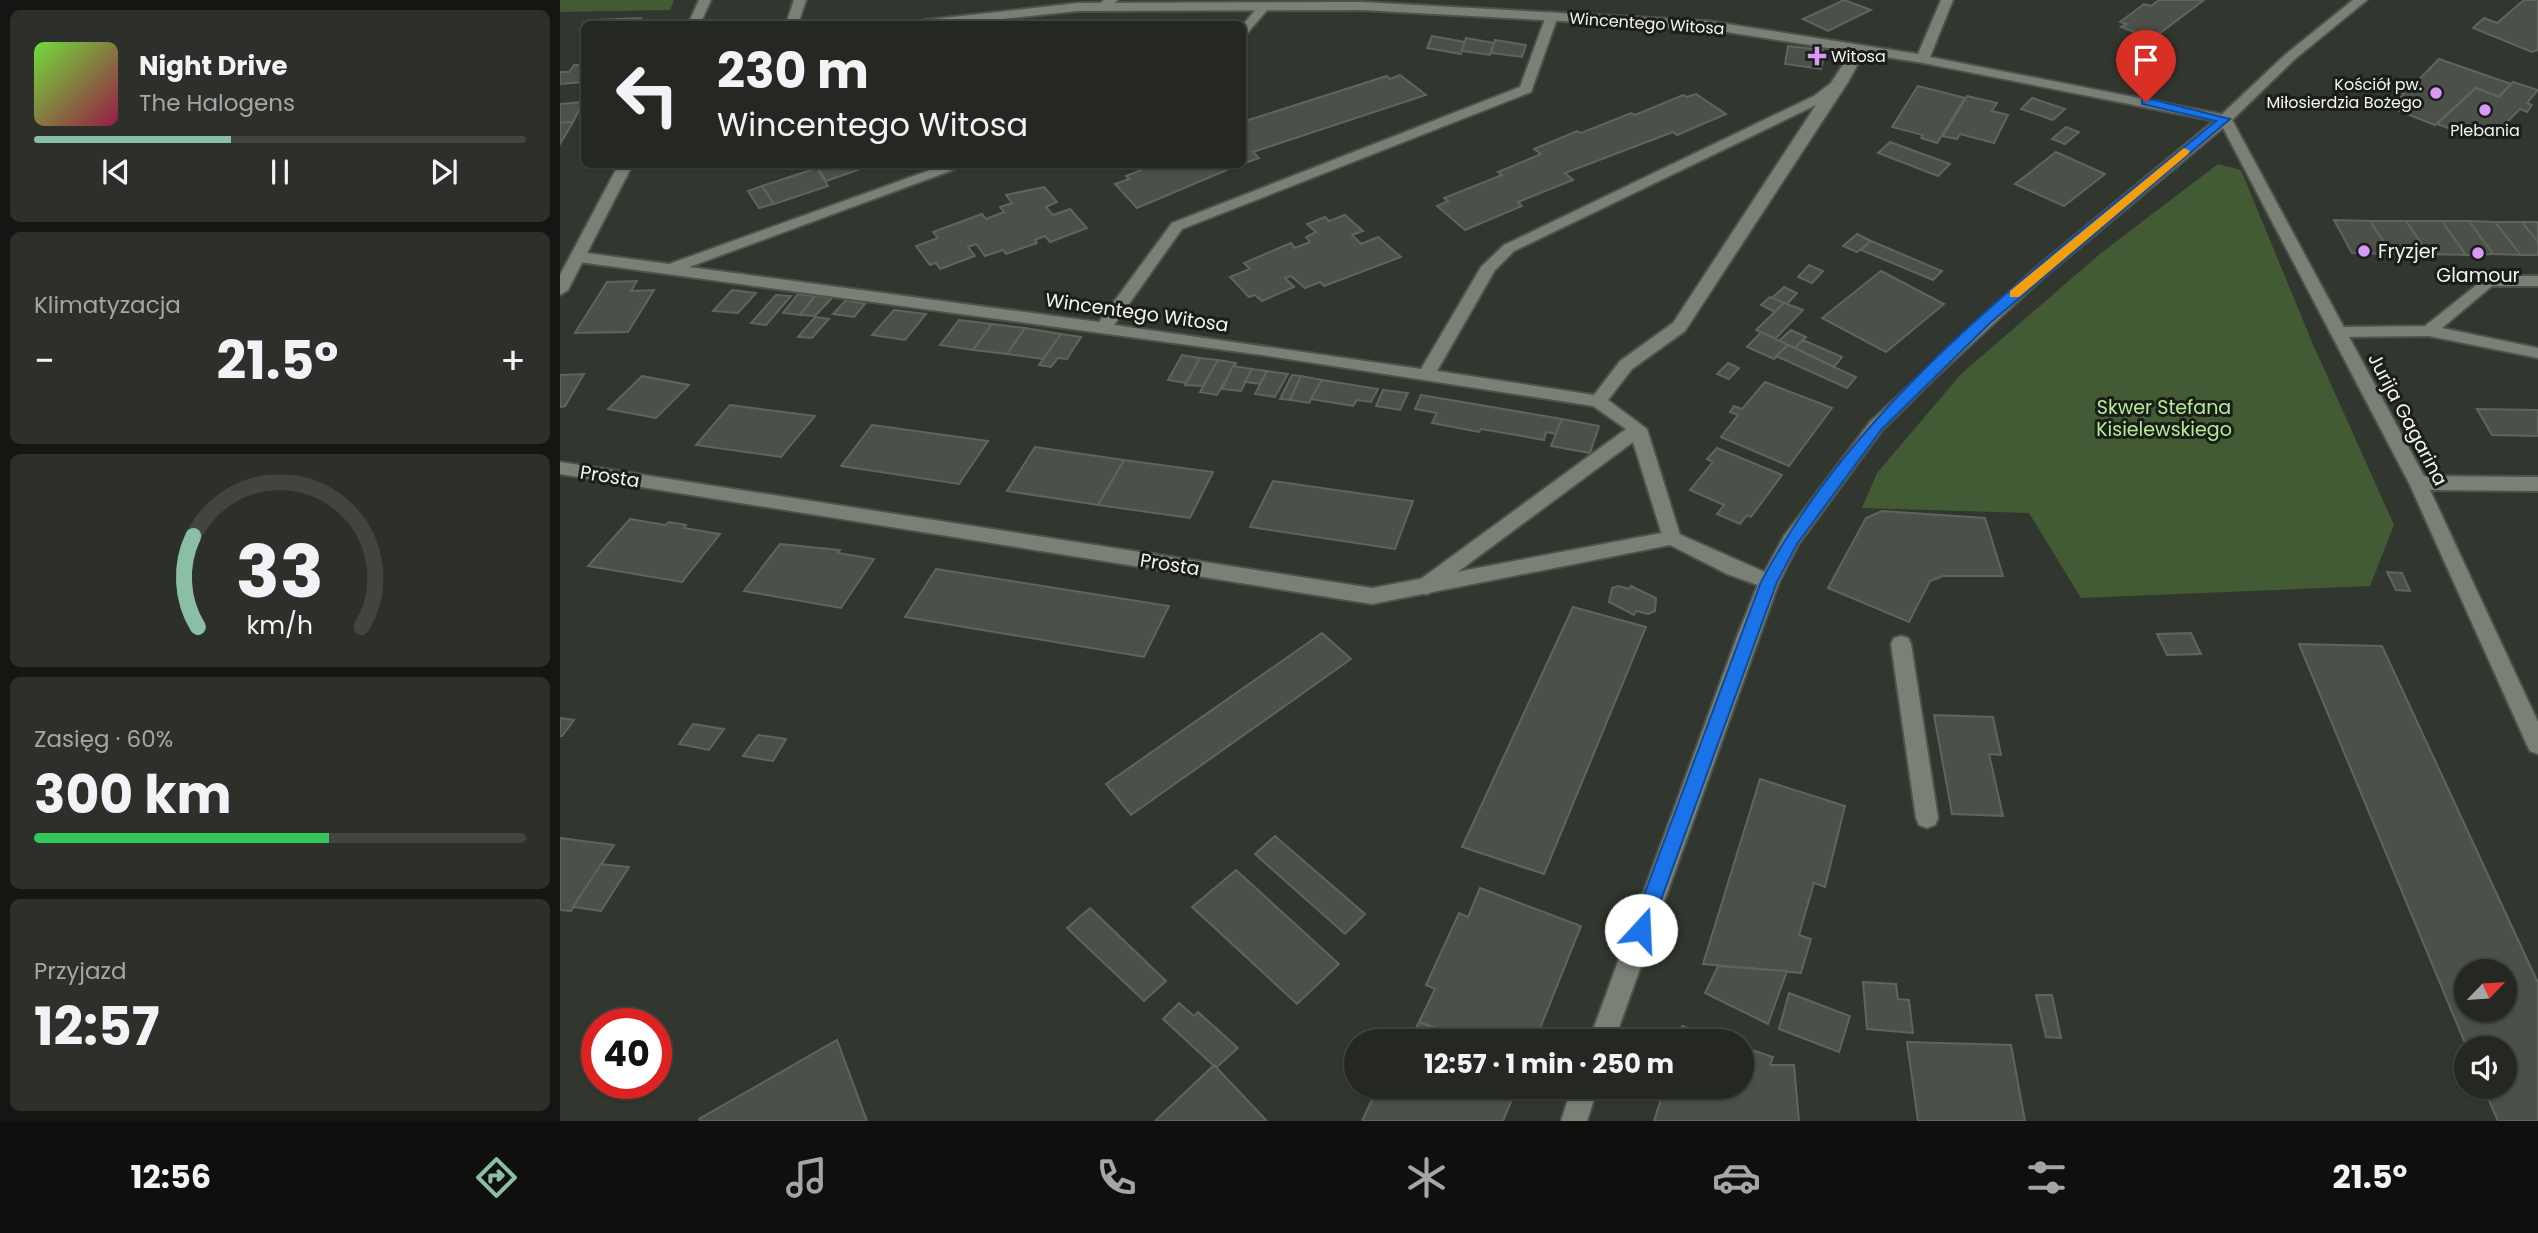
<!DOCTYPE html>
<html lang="pl">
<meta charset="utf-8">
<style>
body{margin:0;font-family:Poppins,sans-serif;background:#2d302a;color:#f1f3f6;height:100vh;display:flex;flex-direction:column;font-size:26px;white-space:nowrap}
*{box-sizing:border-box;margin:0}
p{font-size:23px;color:#a3a6a5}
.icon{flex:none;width:38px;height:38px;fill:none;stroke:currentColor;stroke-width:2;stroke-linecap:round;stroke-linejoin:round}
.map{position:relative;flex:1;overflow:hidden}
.sheet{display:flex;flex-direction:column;gap:10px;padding:10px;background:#141613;width:560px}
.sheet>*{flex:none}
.top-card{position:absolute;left:21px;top:21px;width:665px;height:147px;border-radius:10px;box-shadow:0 2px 5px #0004,0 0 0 2px #424440;background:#252822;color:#f1f3f6;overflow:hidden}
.needle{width:46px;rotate:65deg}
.fabs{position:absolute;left:1894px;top:959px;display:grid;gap:14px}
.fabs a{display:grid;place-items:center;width:63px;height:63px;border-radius:50%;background:#252822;box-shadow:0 2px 5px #0004,0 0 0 2px #424440;font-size:35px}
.speed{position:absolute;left:21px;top:1008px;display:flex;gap:14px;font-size:35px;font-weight:700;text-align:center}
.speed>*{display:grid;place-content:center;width:91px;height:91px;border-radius:50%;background:#252822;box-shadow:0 2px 5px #0004,0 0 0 2px #424440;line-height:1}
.speed .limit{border:10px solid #d22;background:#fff;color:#111}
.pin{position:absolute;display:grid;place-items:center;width:60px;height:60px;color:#fff;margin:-72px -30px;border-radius:50% 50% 50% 0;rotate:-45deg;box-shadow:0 0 7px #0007}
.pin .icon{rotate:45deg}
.me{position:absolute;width:77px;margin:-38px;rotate:20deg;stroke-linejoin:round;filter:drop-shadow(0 0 5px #0008)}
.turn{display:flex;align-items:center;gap:24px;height:147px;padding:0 21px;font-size:32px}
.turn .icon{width:91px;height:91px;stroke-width:2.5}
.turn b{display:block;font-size:49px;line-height:60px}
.big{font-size:52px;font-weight:700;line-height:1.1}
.sheet .widget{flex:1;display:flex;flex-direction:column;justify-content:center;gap:10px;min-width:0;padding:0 24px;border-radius:10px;background:#2d302a}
.sheet .dial{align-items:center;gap:0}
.dial svg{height:182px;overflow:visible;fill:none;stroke:#424440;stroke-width:7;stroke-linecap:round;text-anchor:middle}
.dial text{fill:#f1f3f6;stroke:none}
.song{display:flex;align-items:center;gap:21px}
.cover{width:84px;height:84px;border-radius:10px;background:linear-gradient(135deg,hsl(100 70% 55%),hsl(340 70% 35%))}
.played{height:7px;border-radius:4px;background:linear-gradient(90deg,#8abfa5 40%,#424440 40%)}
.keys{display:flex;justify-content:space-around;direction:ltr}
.heat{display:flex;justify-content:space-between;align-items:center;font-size:38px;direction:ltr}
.charge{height:10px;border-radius:5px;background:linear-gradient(90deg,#34c759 60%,#424440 0)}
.trip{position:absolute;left:784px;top:1029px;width:410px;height:70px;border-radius:35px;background:#252822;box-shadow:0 2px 5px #0004,0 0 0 2px #424440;font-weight:700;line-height:70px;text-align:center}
.dock{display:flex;height:112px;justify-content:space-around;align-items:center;background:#0f100e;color:#a3a6a5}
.dock .icon{width:49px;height:49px}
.dock .on{color:#8abfa5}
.dock b{font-size:32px;color:#f1f3f6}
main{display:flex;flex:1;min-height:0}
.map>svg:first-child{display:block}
.green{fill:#425b34}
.building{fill:#4b5148;stroke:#5f655c;stroke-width:2;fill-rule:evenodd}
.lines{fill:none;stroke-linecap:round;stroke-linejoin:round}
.service-casing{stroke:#4d524a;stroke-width:4}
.minor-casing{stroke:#4d524a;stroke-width:4}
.tertiary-casing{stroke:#4d524a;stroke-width:4}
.secondary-casing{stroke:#4d524a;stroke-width:4}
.service{fill:#798076;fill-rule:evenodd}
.minor{fill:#798076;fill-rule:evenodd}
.tertiary{fill:#798076;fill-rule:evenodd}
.secondary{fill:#798076;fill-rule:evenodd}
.route{fill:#1a73e8;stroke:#114b97;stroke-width:2}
.slow{fill:#f59e0b}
.poi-dot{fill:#d99af7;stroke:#1a1d19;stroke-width:2.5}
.labels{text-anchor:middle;stroke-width:6;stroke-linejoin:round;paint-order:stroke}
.far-street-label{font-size:16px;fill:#f2f5f0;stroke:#1a1d19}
.far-poi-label{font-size:16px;fill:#f2f5f0;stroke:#1a1d19;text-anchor:start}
.poi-label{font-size:19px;fill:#f2f5f0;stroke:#1a1d19;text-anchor:start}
.street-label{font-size:19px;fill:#f2f5f0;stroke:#1a1d19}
.park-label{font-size:19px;fill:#b4ed93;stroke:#1a1d19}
</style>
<main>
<section class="sheet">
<div class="widget">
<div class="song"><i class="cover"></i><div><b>Night Drive</b><p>The Halogens</p></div></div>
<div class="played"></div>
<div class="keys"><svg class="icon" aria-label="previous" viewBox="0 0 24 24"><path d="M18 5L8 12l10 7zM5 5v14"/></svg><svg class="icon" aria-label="pause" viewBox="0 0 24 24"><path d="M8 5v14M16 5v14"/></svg><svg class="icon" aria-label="next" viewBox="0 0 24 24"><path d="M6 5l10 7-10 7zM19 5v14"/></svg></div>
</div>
<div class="widget"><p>Klimatyzacja</p>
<div class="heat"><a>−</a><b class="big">21.5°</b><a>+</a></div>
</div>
<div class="widget dial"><svg viewBox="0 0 100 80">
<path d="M14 69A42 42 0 1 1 86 69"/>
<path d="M14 69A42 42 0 0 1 12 29" stroke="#8abfa5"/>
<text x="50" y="56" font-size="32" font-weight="700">33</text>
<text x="50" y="72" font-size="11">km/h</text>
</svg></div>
<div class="widget"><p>Zasięg · 60%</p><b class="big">300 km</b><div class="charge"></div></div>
<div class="widget"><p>Przyjazd</p><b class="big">12:57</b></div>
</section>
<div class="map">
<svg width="1978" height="1121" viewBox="0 0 1978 1121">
<rect width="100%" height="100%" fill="#31362e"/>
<!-- green -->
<g class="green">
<path d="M0 0H114L110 10 0 12Z"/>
<path d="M1658 164 1681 170 1752 342 1834 525 1810 586 1521 598 1469 513 1302 508 1317 473 1401 374 1541 253Z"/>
</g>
<!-- building -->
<g class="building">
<path d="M1284 0 1311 10 1268 31 1243 19Z"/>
<path d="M1599 0H1644L1592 39 1561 27 1567 24 1560 22 1584 4 1591 6Z"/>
<path d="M1964 0H1978V50L1972 52 1913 28 1924 18 1937 23Z"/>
<path d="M81 18 77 24H33L36 20Z"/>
<path d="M872 36 905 42 901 54 867 48Z"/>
<path d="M906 38 934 43 930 55 902 51Z"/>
<path d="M935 40 966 45 962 57 931 53Z"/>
<path d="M1228 46 1263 50 1258 61H1263L1261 69 1225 64Z"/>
<path d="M1879 59 1951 84 1939 97 1916 88 1875 125 1829 107 1844 94 1840 92 1848 85 1852 87Z"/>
<path d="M14 65H24V82L0 84V72H9Z"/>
<path d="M840 75 866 95 693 152 699 158 682 164V122L827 76 830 79Z"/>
<path d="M1953 82 1978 90 1967 103 1972 105 1967 112 1960 109 1937 132 1928 129 1918 138 1877 124 1916 88 1939 97Z"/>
<path d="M1358 86 1405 98 1377 143 1361 138 1363 135 1332 127Z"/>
<path d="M1136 94 1166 114 1117 135 1113 132 1005 173 1013 180 958 202 962 206 905 230 877 206 888 201 884 198 942 175 938 172 981 154 974 149 1017 131 1021 133 1071 113 1075 115 1123 95 1127 97Z"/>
<path d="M1407 96 1437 103 1432 111 1448 115 1434 143 1400 134 1397 139 1383 136Z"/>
<path d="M1472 98 1505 109 1493 120 1461 109Z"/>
<path d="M23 102 13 122 0 123V104Z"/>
<path d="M13 122 0 144V123Z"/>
<path d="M1506 127 1519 132 1505 144 1492 139Z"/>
<path d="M1330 142 1390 164 1378 176 1318 153Z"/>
<path d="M1496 152 1545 174 1504 206 1455 184Z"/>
<path d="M255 164H315L266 181Z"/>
<path d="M597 164H681L577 208 555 184 569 179 566 176Z"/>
<path d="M257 168 268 186 214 204 202 186Z"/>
<path d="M202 186 214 204 199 208 188 191Z"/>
<path d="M484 187 497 202 486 207 493 215 510 209 527 228 490 242 485 236 475 240 477 243 446 254 443 250 425 256 416 244 408 247 415 256 380 269 376 263 370 265 356 246 378 238 373 232 422 214 426 219 444 212 440 207 452 203 446 195Z"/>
<path d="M785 215 803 231 792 235 801 244 818 237 841 257 764 286 760 282 745 288 731 276 725 278 734 287 702 301 695 295 689 297 670 277 690 269 684 263 731 243 735 248 750 242 746 237 756 232 747 224 765 217 769 221Z"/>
<path d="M1774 220 1810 221 1832 254 1792 253Z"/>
<path d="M1810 221H1846L1869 254H1832Z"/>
<path d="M1846 221H1882L1906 255 1869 254Z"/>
<path d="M1882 221H1909L1933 254 1906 255Z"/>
<path d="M1909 221 1935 222 1961 255 1933 254Z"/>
<path d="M1935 222H1962L1978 242V255H1961Z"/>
<path d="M1962 222H1978V242Z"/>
<path d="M1297 234 1311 241 1297 252 1283 246Z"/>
<path d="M1311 241 1382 271 1373 280 1301 250Z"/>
<path d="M1249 265 1263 271 1252 283 1238 277Z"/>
<path d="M1321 271 1384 304 1326 352 1262 318Z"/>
<path d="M77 281 71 291 94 290 68 332 15 333 47 282Z"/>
<path d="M1224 287 1237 293 1227 304 1212 298Z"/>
<path d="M172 290 196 293 178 313 153 311Z"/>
<path d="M238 294 255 296 240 315 223 313Z"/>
<path d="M216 295 231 296 206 325 191 323Z"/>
<path d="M255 296 272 298 255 316 240 315Z"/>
<path d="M1210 297 1224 303 1215 312 1201 305Z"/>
<path d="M286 300 305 304 294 317 273 314Z"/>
<path d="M1224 303 1243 310 1215 339 1196 330Z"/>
<path d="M334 310 366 314 345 340 312 335Z"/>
<path d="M255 317 269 319 252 338 238 337Z"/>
<path d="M399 320 432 324 413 350 380 345Z"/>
<path d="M432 324 465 328 447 354 413 350Z"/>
<path d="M465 328 501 334 483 359 447 354Z"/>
<path d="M1231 330 1246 337 1235 348 1219 341Z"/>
<path d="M1201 332 1228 345 1214 359 1187 347Z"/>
<path d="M501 334 521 337 507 359 498 358 491 367 479 365Z"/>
<path d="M1243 340 1282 357 1274 367 1235 348Z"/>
<path d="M1228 345 1274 367 1296 377 1287 388 1216 356Z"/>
<path d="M622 355 640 358 626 383 608 380Z"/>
<path d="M640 358 658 360 643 386 625 385Z"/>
<path d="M658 360 676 363 657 395 640 392Z"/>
<path d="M1168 363 1179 368 1169 379 1157 374Z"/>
<path d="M673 366 692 369 681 391 662 389Z"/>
<path d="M692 369 707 371 700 384 685 382Z"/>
<path d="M707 371 728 374 715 397 695 394Z"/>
<path d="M24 374 5 406 0 407V375Z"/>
<path d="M732 375 741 376 730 400 720 399Z"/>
<path d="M82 376 129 385 96 418 48 409Z"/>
<path d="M741 376 762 380 749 403 730 400Z"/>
<path d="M762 380 818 389 811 402 797 400 793 406 751 399Z"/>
<path d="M1205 382 1272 408 1229 466 1161 437 1178 415 1170 412 1174 406 1182 409Z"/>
<path d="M823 390 848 393 840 410 816 406Z"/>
<path d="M861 395 1002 419 996 434 986 432 984 440 921 429 919 432 872 423 877 413 855 409Z"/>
<path d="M170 405 255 416 221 457 136 445Z"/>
<path d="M1917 409 1978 410V436L1932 435Z"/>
<path d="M1002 419 1039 426 1030 453 991 446Z"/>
<path d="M312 425 428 441 399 484 281 466Z"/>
<path d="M475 447 564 460 538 505 447 491Z"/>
<path d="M1157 448 1222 475 1191 517 1187 515 1180 524 1157 514 1164 505 1130 490 1153 462 1147 459Z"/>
<path d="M564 460 653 472 630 518 538 505Z"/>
<path d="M713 481 853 501 835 549 690 527Z"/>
<path d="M1322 511 1425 518 1443 576H1383L1370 581 1349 622 1268 588 1306 518Z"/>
<path d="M70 519 105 525 109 522 126 525 124 528 160 534 122 582 28 566Z"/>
<path d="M220 544 280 550 278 553 314 559 281 608 184 591Z"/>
<path d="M376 569 609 606 584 657 345 617Z"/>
<path d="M1827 572 1842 573 1850 591 1836 590Z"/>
<path d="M1058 586 1070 589 1071 586 1096 598 1095 611 1088 614 1076 611 1074 615 1049 602 1052 588Z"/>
<path d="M1013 607 1086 627 984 874 902 847Z"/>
<path d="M762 633 791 659 571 815 546 784Z"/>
<path d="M1631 633 1641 654 1607 655 1597 634Z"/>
<path d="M1739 644 1822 646 1978 983V1121H1938L1923 1087H1944V1048H1907ZM1906 971H1944V1010H1906Z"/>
<path d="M1374 715 1433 717 1441 755 1429 754 1443 816 1392 814Z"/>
<path d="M0 718 14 720 2 736H0Z"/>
<path d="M133 724 164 729 149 750 119 744Z"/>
<path d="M198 735 226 739 213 761 183 756Z"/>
<path d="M1200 779 1285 806 1265 887 1254 883 1239 935 1251 939 1241 973 1143 964Z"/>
<path d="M715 836 805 914 785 934 695 854Z"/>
<path d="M0 838 54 845 11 911 0 910Z"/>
<path d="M41 864 69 867 41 911 13 907Z"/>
<path d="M676 870 779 964 737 1004 632 907Z"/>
<path d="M920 888 1021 926 975 1041H910L859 1022 875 989 866 985 899 913 908 917Z"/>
<path d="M530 908 606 981 584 1001 507 928Z"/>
<path d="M1158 966 1227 971 1208 1024 1145 993Z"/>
<path d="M1303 982 1336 984 1338 999 1349 1000 1353 1033 1307 1029Z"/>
<path d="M1229 993 1290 1016 1279 1052 1219 1029Z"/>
<path d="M1476 995H1492L1501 1038 1486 1037Z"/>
<path d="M619 1003 634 1016 638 1012 678 1048 656 1068 603 1019Z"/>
<path d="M859 1022 910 1041H850Z"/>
<path d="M1122 1026 1166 1041H1117Z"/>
<path d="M277 1040 307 1121H140L139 1119Z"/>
<path d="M1347 1042 1451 1045 1465 1121H1358Z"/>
<path d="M1181 1046 1213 1057 1210 1065H1234L1239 1121H1094L1105 1087H1181Z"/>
<path d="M654 1065 707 1121H595Z"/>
<path d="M818 1087H957L943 1121H802Z"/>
</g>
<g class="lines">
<!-- service casing -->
<g class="service-casing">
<g id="service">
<path d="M544 0H558L546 10H538L536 7Z"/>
<path d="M700 4 710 7 682 39V26Z"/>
<path d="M992 12 998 16 971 92 622 229 554 325 861 369 921 267 944 245 1254 96 1271 83 1295 46H1305L1306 49 1288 82 1125 331 1072 369 1048 400 1087 429 1121 538 1112 545 1103 538 1073 442 868 594H854L851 589 854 584 1066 429 1033 406 702 355 19 262 11 257 19 252 109 264 387 164H409L129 267 539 322 612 223 960 87 986 16ZM1256 105 1113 323 1060 361 1034 395 877 371 935 270 954 251Z"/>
<path d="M1928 276H1978V286H1932L1882 328 1978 348V358L1869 336 1778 337 1770 332 1778 327 1865 326Z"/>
<path d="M1341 636 1348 638 1351 644 1378 818 1375 825 1367 828 1359 825 1356 818 1331 644 1334 638Z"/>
</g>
</g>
<!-- minor casing -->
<g class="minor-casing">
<g id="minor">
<path d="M234 0H246L238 24H226Z"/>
<path d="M1381 0H1393L1370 57 1670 116 1864 476 1978 477V491L1870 490 1978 722V754L1970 751 1967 745 1849 483 1660 122 1363 63 1148 29 802 10 518 11 394 24H359L365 20 518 3 802 2 1148 21 1358 54Z"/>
<path d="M0 462 812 588 1112 531 1216 577 1219 582 1216 587 1209 589 1167 574 1110 545 812 604 0 474Z"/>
</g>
</g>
<!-- tertiary casing -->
<g class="tertiary-casing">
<g id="tertiary">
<path d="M1793 0H1807L1735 59 1670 122 1484 277 1378 375 1322 430 1238 545 1219 582 1054 1041H1029L1178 634 1199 582 1224 536 1310 422 1472 271 1660 116 1726 54Z"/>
<path d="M1012 1087H1038L1027 1121H1001Z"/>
</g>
</g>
<!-- secondary casing -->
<g class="secondary-casing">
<g id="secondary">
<path d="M139 0H151L140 24H128Z"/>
<path d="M59 164H73L8 290 0 295V275Z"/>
</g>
</g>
<!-- service -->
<use href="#service" class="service"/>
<!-- minor -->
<use href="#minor" class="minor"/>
<!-- tertiary -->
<use href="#tertiary" class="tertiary"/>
<!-- secondary -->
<use href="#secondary" class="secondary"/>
</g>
<!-- route -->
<path class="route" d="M1586 98 1670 119 1430 323 1321 430 1237 544 1217 582 1090 930 1088 936 1081 939 1074 936 1071 930 1201 582C1303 389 1491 258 1656 121L1582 104V99Z"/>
<!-- slow -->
<path class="slow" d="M1624 148 1630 151 1628 154 1459 297H1450V291Z"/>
<!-- markers -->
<g class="poi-dot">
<path d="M1253.5 45.5h7v7h7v7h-7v7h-7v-7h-7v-7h7z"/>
<circle cx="1876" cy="93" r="7"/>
<circle cx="1925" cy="110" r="7"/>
<circle cx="1804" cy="251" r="7"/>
<circle cx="1918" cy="253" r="7"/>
</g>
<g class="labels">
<!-- far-street labels -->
<g class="far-street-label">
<text transform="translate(1087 23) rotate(4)" y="6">Wincentego Witosa</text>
</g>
<!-- far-poi labels -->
<g class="far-poi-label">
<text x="1271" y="62">Witosa</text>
<text x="1862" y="90" text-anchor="end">Kościół pw.<tspan x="1862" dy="18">Miłosierdzia Bożego</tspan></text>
<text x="1925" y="136" text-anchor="middle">Plebania</text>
</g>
<!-- poi labels -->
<g class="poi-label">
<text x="1818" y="258">Fryzjer</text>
<text x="1918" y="282" text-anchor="middle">Glamour</text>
</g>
<!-- street labels -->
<g class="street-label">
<text transform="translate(577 312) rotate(8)" y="7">Wincentego Witosa</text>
<text transform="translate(1848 419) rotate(62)" y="7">Jurija Gagarina</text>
<text transform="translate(50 476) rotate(9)" y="7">Prosta</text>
<text transform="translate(610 564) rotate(9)" y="7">Prosta</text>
</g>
<!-- park labels -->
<g class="park-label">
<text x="1604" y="414">Skwer Stefana<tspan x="1604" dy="22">Kisielewskiego</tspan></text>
</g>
</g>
</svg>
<div class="fabs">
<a><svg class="needle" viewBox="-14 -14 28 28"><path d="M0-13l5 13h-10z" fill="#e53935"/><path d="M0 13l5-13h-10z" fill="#a3a6a5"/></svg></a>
<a><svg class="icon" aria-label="sound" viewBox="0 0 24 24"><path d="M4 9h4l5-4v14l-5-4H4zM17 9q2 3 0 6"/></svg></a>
</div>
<div class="speed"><div class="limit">40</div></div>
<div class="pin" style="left:1586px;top:102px;background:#d93025"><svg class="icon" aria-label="arrive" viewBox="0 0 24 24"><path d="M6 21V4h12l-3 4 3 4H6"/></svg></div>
<svg class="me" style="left:1081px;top:930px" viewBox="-20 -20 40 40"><circle r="19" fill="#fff"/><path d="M0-13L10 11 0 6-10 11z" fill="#1a73e8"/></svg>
<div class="trip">12:57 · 1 min · 250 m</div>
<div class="top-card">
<div class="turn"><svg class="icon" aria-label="left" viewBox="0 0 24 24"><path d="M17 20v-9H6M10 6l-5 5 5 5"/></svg><div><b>230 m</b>Wincentego Witosa</div></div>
</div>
</div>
</main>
<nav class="dock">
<b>12:56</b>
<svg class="icon on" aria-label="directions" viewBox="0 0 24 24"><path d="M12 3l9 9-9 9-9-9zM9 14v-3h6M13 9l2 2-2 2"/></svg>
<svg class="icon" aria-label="music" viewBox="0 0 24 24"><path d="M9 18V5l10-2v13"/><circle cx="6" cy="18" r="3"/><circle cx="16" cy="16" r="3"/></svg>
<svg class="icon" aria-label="phone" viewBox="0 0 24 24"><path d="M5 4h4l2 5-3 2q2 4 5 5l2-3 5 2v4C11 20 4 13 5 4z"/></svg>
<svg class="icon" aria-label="climate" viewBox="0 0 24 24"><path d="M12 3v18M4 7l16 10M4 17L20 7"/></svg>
<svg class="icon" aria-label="car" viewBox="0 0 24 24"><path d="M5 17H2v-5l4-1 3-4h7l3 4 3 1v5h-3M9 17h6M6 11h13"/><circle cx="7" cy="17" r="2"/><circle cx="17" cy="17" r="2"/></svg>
<svg class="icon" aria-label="filters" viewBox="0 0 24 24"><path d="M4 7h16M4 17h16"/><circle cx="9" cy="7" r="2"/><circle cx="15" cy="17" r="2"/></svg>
<b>21.5°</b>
</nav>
